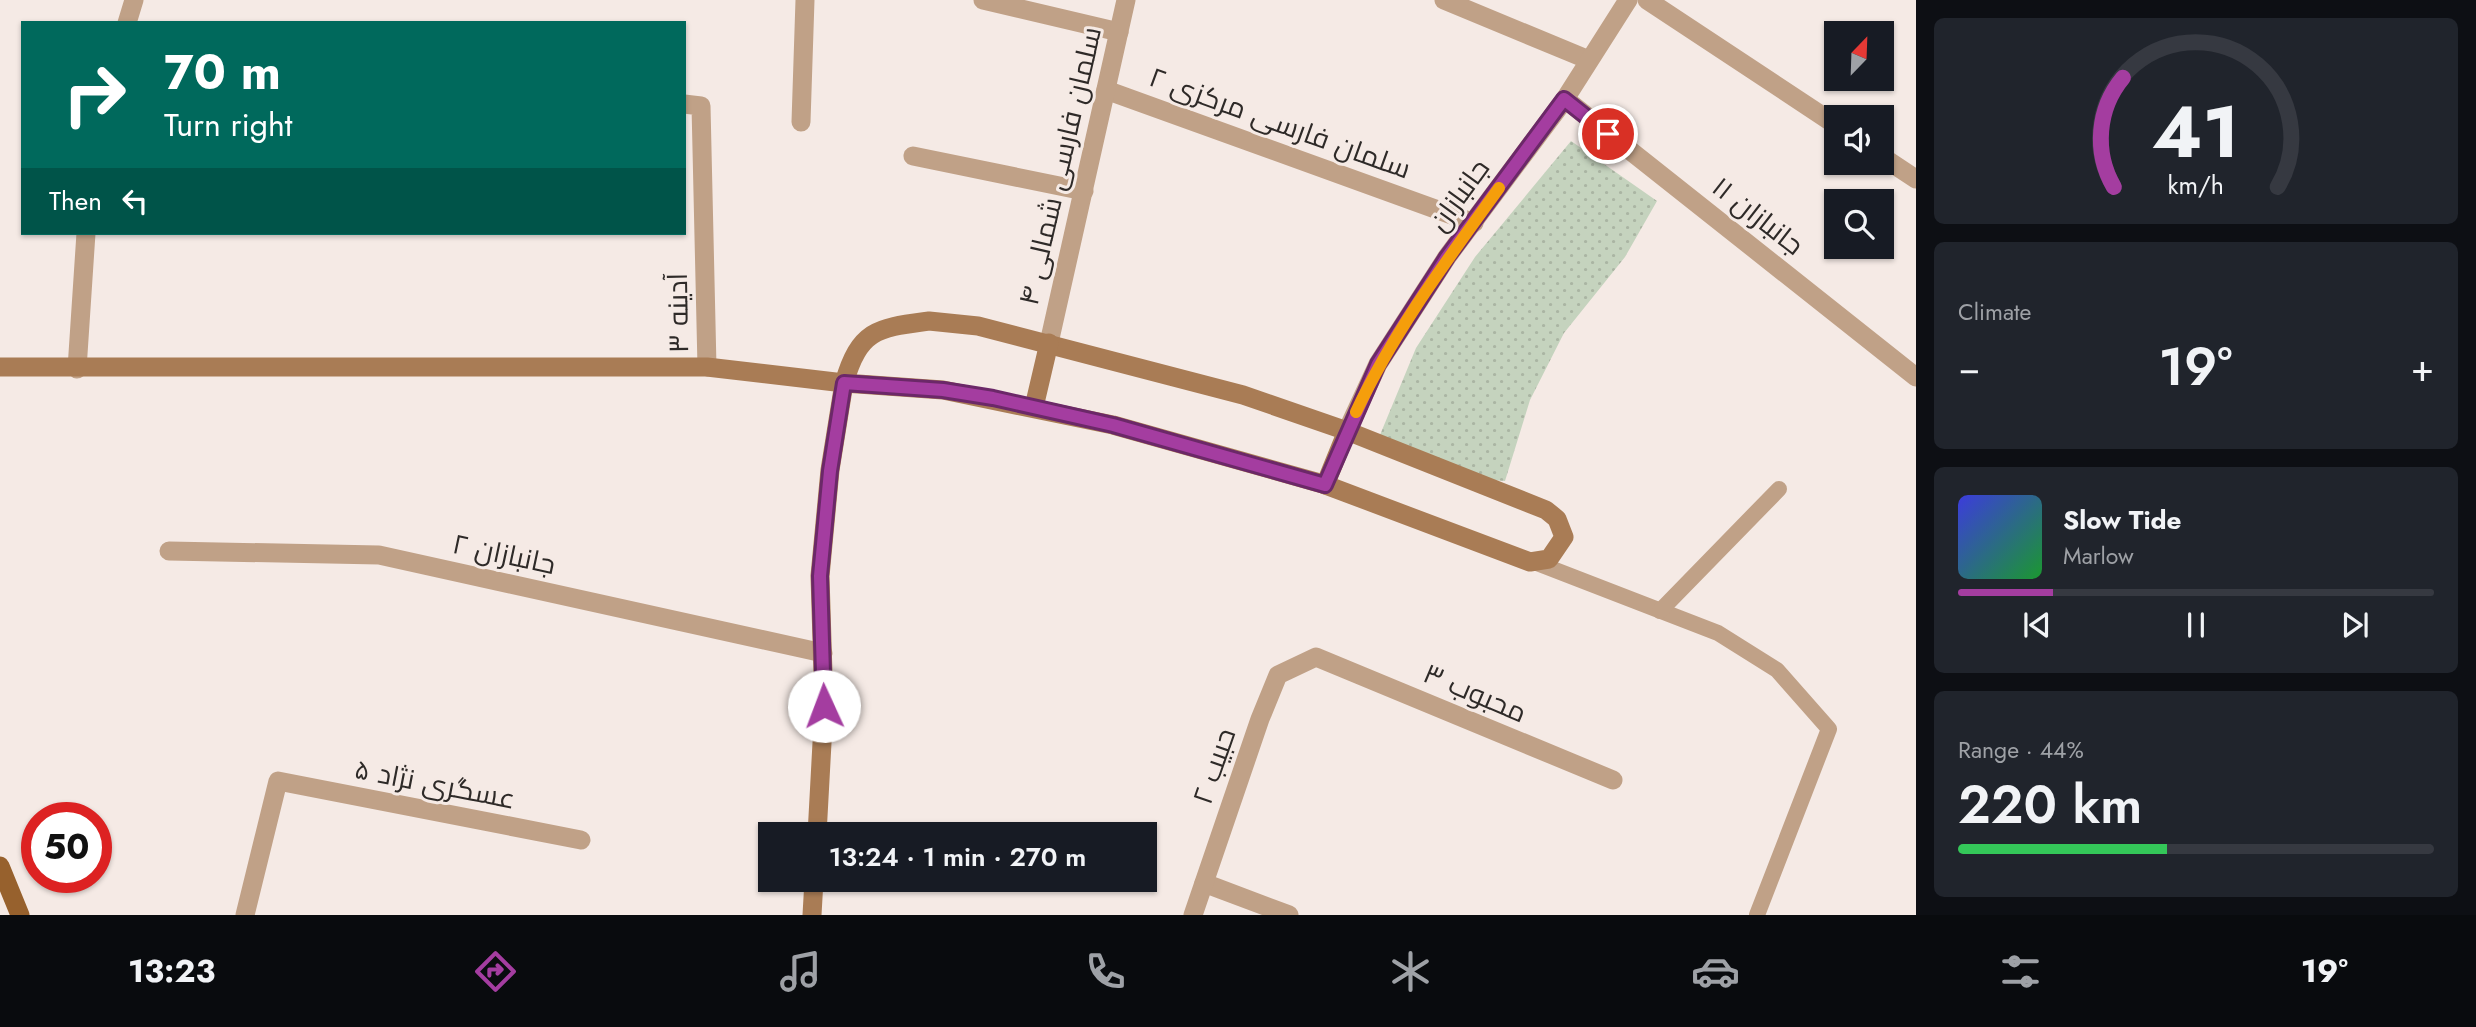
<!DOCTYPE html>
<html lang="en">
<head>
<meta charset="utf-8">
<style>
	:root { --surface:#171b24; --page:#20242c; --text:#f1f3f6; --muted:#9ea1a6; --line:#363941; --accent:#a43da0 }
	body { margin:0; font-family:Jost,Cairo,sans-serif; background:var(--page); color:var(--text); height:100vh; display:flex; flex-direction:column; font-size:26px; white-space:nowrap }
	* { box-sizing:border-box; margin:0 }
	p { font-size:23px; color:var(--muted) }
	.icon { flex:none; width:38px; height:38px; fill:none; stroke:currentColor; stroke-width:2; stroke-linecap:round; stroke-linejoin:round }
	.map { position:relative; flex:1; overflow:hidden }
	.panel { display:flex; flex-direction:column; gap:18px; padding:18px; background:#0d0f14; width:560px }
	.panel>* { flex:none }
	.guide { position:absolute; left:21px; top:21px; width:665px; height:214px; border-radius:0px; box-shadow:0 2px 5px #0004; background:#00695c; color:#fff; overflow:hidden }
	.needle { width:46px; rotate:23deg }
	.buttons { position:absolute; left:1824px; top:21px; display:grid; gap:14px }
	.buttons a { display:grid; place-items:center; width:70px; height:70px; border-radius:0px; background:var(--surface); box-shadow:0 2px 5px #0004; font-size:35px }
	.speed { position:absolute; left:21px; top:802px; display:flex; gap:14px; font-size:35px; font-weight:700; text-align:center }
	.speed>* { display:grid; place-content:center; width:91px; height:91px; border-radius:50%; background:var(--surface); box-shadow:0 2px 5px #0004; line-height:1 }
	.speed .limit { border:10px solid #d22; background:#fff; color:#111 }
	.pin { position:absolute; display:grid; place-items:center; width:60px; height:60px; color:#fff; margin:-30px; border:4px solid #fff; border-radius:50%; box-shadow:0 2px 7px #0007 }
	.me { position:absolute; width:77px; margin:-38px; rotate:358deg; stroke-linejoin:round; filter:drop-shadow(0 0 5px #0008) }
	.turn { display:flex; align-items:center; gap:24px; height:147px; padding:0 28px; font-size:32px }
	.turn .icon { width:91px; height:91px; stroke-width:2.5 }
	.turn b { display:block; font-size:49px; line-height:60px }
	.then { display:flex; align-items:center; height:66px; padding:0 28px; background:#0003; gap:14px; font-size:26px }
	.big { font-size:52px; font-weight:600; line-height:1.1 }
	.panel .card { flex:1; display:flex; flex-direction:column; justify-content:center; gap:10px; min-width:0; padding:0 24px; border-radius:10px; background:var(--page) }
	.panel .dial { align-items:center; gap:0 }
	.dial svg { height:182px; overflow:visible; fill:none; stroke:var(--line); stroke-width:7; stroke-linecap:round; text-anchor:middle }
	.dial text { fill:var(--text); stroke:none }
	.song { display:flex; align-items:center; gap:21px }
	.cover { width:84px; height:84px; border-radius:10px; background:linear-gradient(135deg,hsl(240 70% 55%),hsl(130 70% 35%)) }
	.played { height:7px; border-radius:4px; background:linear-gradient(90deg,var(--accent) 20%,var(--line) 20%) }
	.keys { display:flex; justify-content:space-around; direction:ltr }
	.heat { display:flex; justify-content:space-between; align-items:center; font-size:38px; direction:ltr }
	.charge { height:10px; border-radius:5px; background:linear-gradient(90deg,#34c759 44%,var(--line) 0) }
	.trip { position:absolute; left:758px; top:822px; width:399px; height:70px; border-radius:0px; background:var(--surface); box-shadow:0 2px 5px #0004; font-weight:600; line-height:70px; text-align:center }
	.menu { display:flex; height:112px; justify-content:space-around; align-items:center; background:#090b0e; color:var(--muted) }
	.menu .icon { width:49px; height:49px }
	.menu .on { color:var(--accent) }
	.menu b { font-size:32px; color:var(--text) }
	main { display:flex; flex:1; min-height:0 }
	.map>svg:first-child { display:block }
	.grass { fill:url(#grass-dots) }
	.lines { fill:none; stroke-linecap:round; stroke-linejoin:round }
	.service { stroke:#c0a187; stroke-width:16 }
	.minor { stroke:#c0a187; stroke-width:19 }
	.secondary { stroke:#a97c55; stroke-width:19 }
	.primary { stroke:#97612d; stroke-width:19 }
	.route-casing { stroke:#6b2868; stroke-width:18 }
	.route { stroke:#a43da0; stroke-width:12 }
	.slow { stroke:#f59e0b; stroke-width:12 }
	.labels { text-anchor:middle; dominant-baseline:central; stroke-width:6; stroke-linejoin:round; paint-order:stroke }
	.street-label { font-size:28px; fill:#2e2a28; stroke:#f5eae5 }
</style>
</head>
<body>
<main>
<div class="map">
<svg width="1916" height="915" viewBox="0 0 1916 915">
	<defs>
		<pattern id="grass-dots" width="8" height="8" patternUnits="userSpaceOnUse" patternTransform="scale(1.75)"><rect width="8" height="8" fill="#c5d3be"/><path d="M2 2h.1M6 6h.1" fill="none" stroke="#aab5a3" stroke-width="1.8" stroke-linecap="round"/></pattern>
	</defs>
	<rect width="100%" height="100%" fill="#f5eae5"/>
	<polygon class="grass" points="1571,141 1657,201 1625,257 1564,333 1530,400 1505,481 1458,478 1375,447 1416,348 1475,257"/>
	<g class="lines">
		<g class="service">
			<polyline points="1537,563 1718,633 1777,670 1829,729 1757,915"/>
			<polyline points="1660,611 1779,489"/>
		</g>
		<g class="minor">
			<polyline points="983,0 1119,32"/>
			<polyline points="1444,0 1589,60"/>
			<polyline points="1647,0 1836,125"/>
			<polyline points="127,23 134,0"/>
			<polyline points="1106,90 1474,223"/>
			<polyline points="1565,99 1916,377"/>
			<polyline points="684,104 701,106 707,367"/>
			<polyline points="801,122 805,0"/>
			<polyline points="913,156 1084,191"/>
			<polyline points="1881,156 1916,179"/>
			<polyline points="1049,343 1126,0"/>
			<polyline points="77,369 86,233"/>
			<polyline points="1347,431 1378,364 1447,257 1565,99 1628,0"/>
			<polyline points="169,551 379,555 823,653"/>
			<polyline points="1204,883 1289,915"/>
			<polyline points="245,915 278,781 581,840"/>
			<polyline points="1193,915 1260,719 1278,675 1316,657 1613,780"/>
		</g>
		<g class="secondary">
			<path d="M929 321 978 326 1243 395 1347 431 1546 510 1557 519 1564 537 1549 559 1530 562 1323 484 1113 425 943 390 844 383C860 329 877 328 929 321Z"/>
			<polyline points="0,367 707,367 844,383 830,470 820,576 824,706 817,835"/>
			<polyline points="1034,407 1049,343"/>
			<polyline points="1325,485 1347,431"/>
			<polyline points="812,915 814,880"/>
		</g>
		<polyline class="primary" points="0,866 20,915"/>
	</g>
	<g class="lines">
		<g class="route-casing">
			<polyline id="route" points="824,706 820,576 830,471 844,383 943,390 993,398 1113,425 1325,485 1378,364 1447,257 1564,99 1608,134"/>
		</g>
		<use href="#route" class="route"/>
		<path class="slow" d="M1356 412C1394 331 1447 260 1499 188"/>
	</g>
	<g class="labels">
		<g class="street-label">
			<text transform="translate(1280 123) rotate(20)">سلمان فارسی مرکزی ۲</text>
			<text transform="translate(1060 166) rotate(-77)">سلمان فارسی شمالی ۴</text>
			<text transform="translate(1459 195) rotate(-54)">جانبازان</text>
			<text transform="translate(1758 216) rotate(38)">جانبازان ۱۱</text>
			<text transform="translate(678 313) rotate(-91)">آدینه ۳</text>
			<text transform="translate(504 554) rotate(12)">جانبازان ۲</text>
			<text transform="translate(1475 693) rotate(23)">محبوب ۳</text>
			<text transform="translate(1214 766) rotate(-71)">حبیب ۲</text>
			<text transform="translate(435 784) rotate(11)">عسگری نژاد ۵</text>
		</g>
	</g>
</svg>
<div class="buttons">
<a><svg class="needle" viewBox="-14 -14 28 28"><path d="M0-13l5 13h-10z" fill="#e53935"/><path d="M0 13l5-13h-10z" fill="#9ea1a6"/></svg></a>
<a><svg class="icon" aria-label="sound" viewBox="0 0 24 24"><path d="M4 9h4l5-4v14l-5-4H4zM17 9q2 3 0 6"/></svg></a>
<a><svg class="icon" aria-label="search" viewBox="0 0 24 24"><circle cx="10" cy="10" r="6"/><path d="M15 15l6 6"/></svg></a>
</div>
<div class="speed"><div class="limit">50</div></div>
<div class="pin" style="left:1608px;top:134px;background:#d93025"><svg class="icon" aria-label="arrive" viewBox="0 0 24 24"><path d="M6 21V4h12l-3 4 3 4H6"/></svg></div>
<svg class="me" style="left:824px;top:706px" viewBox="-20 -20 40 40"><circle r="19" fill="#fff"/><path d="M0-13L10 11 0 6-10 11z" fill="#a43da0"/></svg>
<div class="trip">13:24 · 1 min · 270 m</div>
<div class="guide">
<div class="turn"><svg class="icon" aria-label="right" viewBox="0 0 24 24"><path d="M7 20v-9h11M14 6l5 5-5 5"/></svg><div><b>70 m</b>Turn right</div></div>
<div class="then">Then<svg class="icon" aria-label="left" viewBox="0 0 24 24"><path d="M17 20v-9H6M10 6l-5 5 5 5"/></svg></div>
</div>
</div>
<section class="panel">
<div class="card dial"><svg viewBox="0 0 100 80">
<path d="M14 69A42 42 0 1 1 86 69"/>
<path d="M14 69A42 42 0 0 1 18 21" stroke="#a43da0"/>
<text x="50" y="56" font-size="32" font-weight="700">41</text>
<text x="50" y="72" font-size="11">km/h</text>
</svg></div>
<div class="card"><p>Climate</p>
<div class="heat"><a>−</a><b class="big">19°</b><a>+</a></div>
</div>
<div class="card">
<div class="song"><i class="cover"></i><div><b>Slow Tide</b><p>Marlow</p></div></div>
<div class="played"></div>
<div class="keys"><svg class="icon" aria-label="previous" viewBox="0 0 24 24"><path d="M18 5L8 12l10 7zM5 5v14"/></svg><svg class="icon" aria-label="pause" viewBox="0 0 24 24"><path d="M8 5v14M16 5v14"/></svg><svg class="icon" aria-label="next" viewBox="0 0 24 24"><path d="M6 5l10 7-10 7zM19 5v14"/></svg></div>
</div>
<div class="card"><p>Range · 44%</p><b class="big">220 km</b><div class="charge"></div></div>
</section>
</main>
<nav class="menu">
<b>13:23</b>
<svg class="icon on" aria-label="directions" viewBox="0 0 24 24"><path d="M12 3l9 9-9 9-9-9zM9 14v-3h6M13 9l2 2-2 2"/></svg>
<svg class="icon" aria-label="music" viewBox="0 0 24 24"><path d="M9 18V5l10-2v13"/><circle cx="6" cy="18" r="3"/><circle cx="16" cy="16" r="3"/></svg>
<svg class="icon" aria-label="phone" viewBox="0 0 24 24"><path d="M5 4h4l2 5-3 2q2 4 5 5l2-3 5 2v4C11 20 4 13 5 4z"/></svg>
<svg class="icon" aria-label="climate" viewBox="0 0 24 24"><path d="M12 3v18M4 7l16 10M4 17L20 7"/></svg>
<svg class="icon" aria-label="car" viewBox="0 0 24 24"><path d="M5 17H2v-5l4-1 3-4h7l3 4 3 1v5h-3M9 17h6M6 11h13"/><circle cx="7" cy="17" r="2"/><circle cx="17" cy="17" r="2"/></svg>
<svg class="icon" aria-label="filters" viewBox="0 0 24 24"><path d="M4 7h16M4 17h16"/><circle cx="9" cy="7" r="2"/><circle cx="15" cy="17" r="2"/></svg>
<b>19°</b>
</nav>
</body>
</html>
